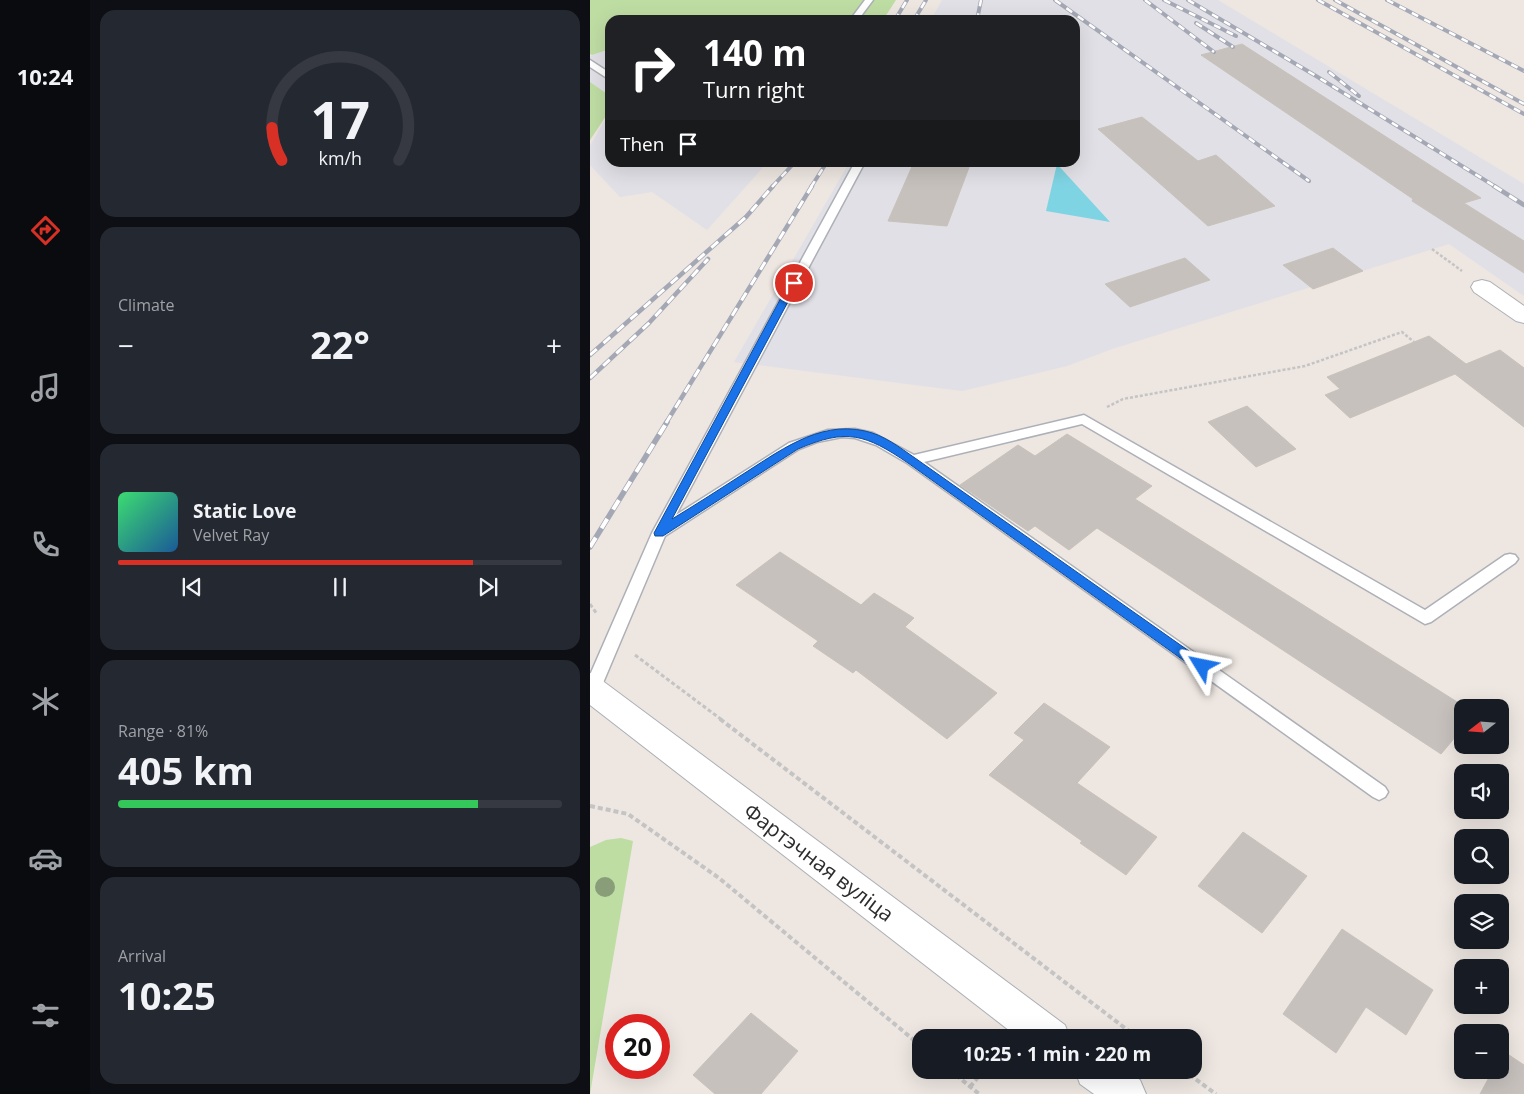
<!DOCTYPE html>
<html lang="en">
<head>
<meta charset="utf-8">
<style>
	:root { --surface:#171b24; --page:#242831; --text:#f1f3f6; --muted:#9ea1a6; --line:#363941; --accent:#d93025 }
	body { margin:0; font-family:"Open Sans",sans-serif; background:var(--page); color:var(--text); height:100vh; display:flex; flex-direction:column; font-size:19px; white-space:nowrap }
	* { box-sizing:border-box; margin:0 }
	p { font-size:16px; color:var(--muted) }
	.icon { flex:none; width:28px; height:28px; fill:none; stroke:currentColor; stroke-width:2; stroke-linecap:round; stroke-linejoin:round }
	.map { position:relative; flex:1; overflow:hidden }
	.side { display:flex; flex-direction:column; gap:10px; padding:10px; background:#0d0f14; width:500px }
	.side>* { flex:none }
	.banner { position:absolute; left:15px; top:15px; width:475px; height:152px; border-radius:15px; box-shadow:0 5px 20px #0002; background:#202124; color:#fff; overflow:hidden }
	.needle { width:32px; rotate:253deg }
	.controls { position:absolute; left:864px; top:699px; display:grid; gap:10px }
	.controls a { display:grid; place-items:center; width:55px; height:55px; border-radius:10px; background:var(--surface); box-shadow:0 5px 20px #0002; font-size:25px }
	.speed { position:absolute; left:15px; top:1014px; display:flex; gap:10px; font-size:25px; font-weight:700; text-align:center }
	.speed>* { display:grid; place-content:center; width:65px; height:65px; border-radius:50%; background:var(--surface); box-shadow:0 5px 20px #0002; line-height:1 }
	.speed .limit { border:8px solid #d22; background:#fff; color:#111 }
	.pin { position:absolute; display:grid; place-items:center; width:42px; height:42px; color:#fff; margin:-21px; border:2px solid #fff; border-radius:50%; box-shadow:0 1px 5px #0007 }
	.me { position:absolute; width:55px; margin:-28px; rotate:305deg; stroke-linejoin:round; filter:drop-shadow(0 0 4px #0008) }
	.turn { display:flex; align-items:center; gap:18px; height:105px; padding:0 15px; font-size:22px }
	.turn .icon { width:65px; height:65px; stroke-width:2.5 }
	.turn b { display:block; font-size:35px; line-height:42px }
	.then { display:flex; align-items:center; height:48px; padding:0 15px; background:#0003; gap:10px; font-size:19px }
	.big { font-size:38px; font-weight:700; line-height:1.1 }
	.side .card { flex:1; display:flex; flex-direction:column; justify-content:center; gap:8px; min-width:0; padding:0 18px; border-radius:15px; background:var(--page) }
	.side .dial { align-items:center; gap:0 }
	.dial svg { height:130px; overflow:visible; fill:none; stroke:var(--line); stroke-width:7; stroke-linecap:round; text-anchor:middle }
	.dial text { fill:var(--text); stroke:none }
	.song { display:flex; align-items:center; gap:15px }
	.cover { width:60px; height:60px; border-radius:8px; background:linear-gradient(135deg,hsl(140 70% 55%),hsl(210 70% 35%)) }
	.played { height:5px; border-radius:2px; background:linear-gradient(90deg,var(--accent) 80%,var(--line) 80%) }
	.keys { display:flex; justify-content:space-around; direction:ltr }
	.heat { display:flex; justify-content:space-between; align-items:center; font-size:28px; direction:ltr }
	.charge { height:8px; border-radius:4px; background:linear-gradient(90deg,#34c759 81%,var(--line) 0) }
	.trip { position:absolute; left:322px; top:1029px; width:290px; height:50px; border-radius:15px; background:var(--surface); box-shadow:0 5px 20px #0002; font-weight:700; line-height:50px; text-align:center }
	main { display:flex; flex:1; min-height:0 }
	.tabs { display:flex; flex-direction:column; width:90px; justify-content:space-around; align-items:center; background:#090b0e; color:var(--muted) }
	.tabs .icon { width:35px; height:35px }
	.tabs .current { color:var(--accent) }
	.tabs b { font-size:22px; color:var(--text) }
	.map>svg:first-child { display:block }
	.industrial { fill:#e1e0e6 }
	.green { fill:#bedda3 }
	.water { fill:#7fd4e3 }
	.building { fill:#c6c1bc; stroke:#c8c2ba }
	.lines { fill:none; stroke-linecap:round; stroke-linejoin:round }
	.lane-casing { stroke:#adb0b7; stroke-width:3 }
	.street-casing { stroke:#adb0b7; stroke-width:2 }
	.secondary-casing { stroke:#adb0b7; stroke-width:2 }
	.path-far2 { stroke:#c4c4c4; stroke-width:2.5; stroke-dasharray:3 2; stroke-linecap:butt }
	.path-far1 { stroke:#c4c4c4; stroke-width:3; stroke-dasharray:4 2.5; stroke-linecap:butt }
	.path { stroke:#c4c4c4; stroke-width:4; stroke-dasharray:5 3; stroke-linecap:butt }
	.lane { fill:#fff; fill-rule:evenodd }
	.street { fill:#fff; fill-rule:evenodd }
	.secondary { fill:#fff; fill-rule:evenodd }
	.rail-far2-casing { stroke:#a4a8b5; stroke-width:4 }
	.rail-far1-casing { stroke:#a4a8b5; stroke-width:4.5 }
	.rail-casing { stroke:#a4a8b5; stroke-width:5.5 }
	.rail-far2 { stroke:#fff; stroke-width:2.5; stroke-dasharray:7; stroke-linecap:butt }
	.rail-far1 { stroke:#fff; stroke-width:3; stroke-dasharray:9; stroke-linecap:butt }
	.rail { stroke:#fff; stroke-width:4; stroke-dasharray:11; stroke-linecap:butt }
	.tree { fill:#899e78 }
	.route { fill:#1a73e8; stroke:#114b97 }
	.labels { text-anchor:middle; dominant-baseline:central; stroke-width:4; stroke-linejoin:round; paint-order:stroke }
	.near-street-label { font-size:21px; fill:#2d2d2d; stroke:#fff }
</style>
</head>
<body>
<main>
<nav class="tabs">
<b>10:24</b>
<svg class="icon current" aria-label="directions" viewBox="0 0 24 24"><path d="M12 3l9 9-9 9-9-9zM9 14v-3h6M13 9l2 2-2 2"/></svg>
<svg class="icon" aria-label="music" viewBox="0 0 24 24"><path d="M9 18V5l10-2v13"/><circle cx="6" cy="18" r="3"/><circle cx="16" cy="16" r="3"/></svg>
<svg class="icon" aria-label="phone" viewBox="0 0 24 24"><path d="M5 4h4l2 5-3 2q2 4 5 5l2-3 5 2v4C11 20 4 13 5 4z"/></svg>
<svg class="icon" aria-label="climate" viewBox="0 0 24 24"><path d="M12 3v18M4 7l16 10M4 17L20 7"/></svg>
<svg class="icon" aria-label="car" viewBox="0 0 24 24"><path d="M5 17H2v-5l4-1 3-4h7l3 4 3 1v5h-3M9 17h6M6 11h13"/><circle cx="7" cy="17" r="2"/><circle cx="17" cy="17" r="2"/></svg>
<svg class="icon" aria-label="filters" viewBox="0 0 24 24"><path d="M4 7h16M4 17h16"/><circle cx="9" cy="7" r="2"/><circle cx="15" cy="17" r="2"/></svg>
</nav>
<section class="side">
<div class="card dial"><svg viewBox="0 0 100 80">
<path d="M14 69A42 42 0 1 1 86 69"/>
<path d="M14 69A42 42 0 0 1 8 49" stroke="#d93025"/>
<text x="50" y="56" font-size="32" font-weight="700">17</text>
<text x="50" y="72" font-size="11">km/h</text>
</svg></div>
<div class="card"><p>Climate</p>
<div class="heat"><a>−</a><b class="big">22°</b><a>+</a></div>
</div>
<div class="card">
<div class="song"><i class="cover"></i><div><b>Static Love</b><p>Velvet Ray</p></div></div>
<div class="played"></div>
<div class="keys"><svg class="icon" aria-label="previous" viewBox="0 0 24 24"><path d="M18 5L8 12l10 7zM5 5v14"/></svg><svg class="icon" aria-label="pause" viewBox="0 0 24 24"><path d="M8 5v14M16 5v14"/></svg><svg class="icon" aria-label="next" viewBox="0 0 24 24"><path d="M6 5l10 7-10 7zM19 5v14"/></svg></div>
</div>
<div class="card"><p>Range · 81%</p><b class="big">405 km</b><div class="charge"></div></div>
<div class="card"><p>Arrival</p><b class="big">10:25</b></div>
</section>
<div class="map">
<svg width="934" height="1094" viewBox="0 0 934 1094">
	<rect width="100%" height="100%" fill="#ede6e1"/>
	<g class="industrial">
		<polygon points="352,0 628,0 934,184 934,296 859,244 522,349 477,366 372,391 144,362 259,163 485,162 485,20 341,20"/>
		<polygon points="20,49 20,96 0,82 0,56"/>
		<polygon points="20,111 20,162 177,163 117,230 62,192 30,197 0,165 0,146"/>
	</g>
	<g class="green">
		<polygon points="0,0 306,0 293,20 20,20 20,49 2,55 0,54"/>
		<polygon points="0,82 20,96 20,110 0,140"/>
		<polygon points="31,838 43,841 0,1094 0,847 16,840"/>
	</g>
	<polygon class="water" points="467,164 520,222 456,211"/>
	<g class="building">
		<polygon points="652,44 891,198 874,203 934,241 934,273 822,201 823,199 611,55"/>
		<polygon points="552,117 608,161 626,155 685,206 618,226 508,129"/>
		<polygon points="324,162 381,162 357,226 298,221"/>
		<polygon points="743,248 773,271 723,289 693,265"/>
		<polygon points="595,258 620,280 540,307 515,284"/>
		<polygon points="839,336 876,364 910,350 934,368 934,427 865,374 760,418 735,395 750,389 737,377"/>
		<polygon points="657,406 706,449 666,467 618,422"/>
		<polygon points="477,434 562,486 545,499 872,705 872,729 851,754 507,528 479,550 445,526 438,531 370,485 428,445 445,456"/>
		<polygon points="190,552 271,605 284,593 324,618 315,627 407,693 357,739 266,670 263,673 223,646 228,641 146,585"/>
		<polygon points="454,703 520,747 487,783 567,837 536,875 490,843 492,841 399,775 434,740 424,733"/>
		<polygon points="653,832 717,876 672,933 608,886"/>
		<polygon points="752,929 843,990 816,1035 776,1007 746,1053 693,1014"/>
		<polygon points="161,1013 208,1051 171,1094 125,1094 103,1075"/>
		<polygon points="913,1051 934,1065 934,1094 890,1094 903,1070 910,1070 910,1057"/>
	</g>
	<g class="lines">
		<g class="lane-casing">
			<g id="lane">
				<polygon points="275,0 283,0 268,20 260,20"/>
				<polygon points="0,60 20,73 20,80 0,67"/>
				<polygon points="265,162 275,162 86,515 199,443 238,430 265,429 283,433 324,455 494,415 835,610 915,555 920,554 925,555 928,559 925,563 841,622 835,624 492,424 334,462 795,787 798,792 795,797 789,800 783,797 317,463 286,445 265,438 252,437 227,442 209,449 75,536 10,690 8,695 0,696 0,675 62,533"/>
			</g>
		</g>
		<g class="street-casing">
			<polygon id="street" points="892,280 900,282 934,306 934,323 926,321 884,292 881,287 884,282"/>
		</g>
		<g class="secondary-casing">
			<g id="secondary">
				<polygon points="0,673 11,676 14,682 475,1025 480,1038 429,1038 0,705"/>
				<polygon points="485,1070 536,1070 550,1080 556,1094 504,1094 490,1084"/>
			</g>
		</g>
		<g class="path-far2">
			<polyline points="842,249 872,271"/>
			<polyline points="517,407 533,399 715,366 812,332 824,342"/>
		</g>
		<g class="path-far1">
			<polyline points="0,604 7,614"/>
			<polyline points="45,655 132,720"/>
		</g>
		<g class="path">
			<polyline points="130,719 548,1038"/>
			<polyline points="0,806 38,814 129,878 331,1046"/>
			<polyline points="360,1070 389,1094"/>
			<polyline points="593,1070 626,1094"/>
			<polyline points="380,1087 394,1070"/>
		</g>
		<use href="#lane" class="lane"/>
		<use href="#street" class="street"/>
		<use href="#secondary" class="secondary"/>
		<g class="rail-far2-casing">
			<g id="rail-far2">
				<polyline points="465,0 719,181"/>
				<polyline points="555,0 624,52"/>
				<polyline points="574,0 646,36"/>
				<polyline points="598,0 726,76 906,187"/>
				<polyline points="728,0 934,114"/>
				<polyline points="745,0 934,104"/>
				<polyline points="797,0 934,71"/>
				<polyline points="305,20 317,0"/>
				<polyline points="324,20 336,0"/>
				<polyline points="387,20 391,0"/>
				<polyline points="606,23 643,47"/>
				<polyline points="739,72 769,96"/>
				<polyline points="182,187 205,162"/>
				<polyline points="221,187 237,162"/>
			</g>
		</g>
		<g class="rail-far1-casing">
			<g id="rail-far1">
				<polyline points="904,186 934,205"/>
				<polyline points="0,355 156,217 183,186"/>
				<polyline points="0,378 59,323 118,259"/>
				<polyline points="76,423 222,186"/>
			</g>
		</g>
		<g class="rail-casing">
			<polyline id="rail" points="0,547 77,422"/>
		</g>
		<use href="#rail-far2" class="rail-far2"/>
		<use href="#rail-far1" class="rail-far1"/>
		<use href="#rail" class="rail"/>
	</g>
	<circle class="tree" cx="15" cy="887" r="10"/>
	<path class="route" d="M204 280 208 283 82 519C105 505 127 491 150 476 187 453 228 420 275 431 294 435 309 447 325 458L616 663 618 666 616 670H607L318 463C275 434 257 428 208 449L73 536H65L64 533 199 283Z"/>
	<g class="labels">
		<g class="near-street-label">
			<text transform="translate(229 862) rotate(37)">Фартэчная вуліца</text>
		</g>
	</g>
</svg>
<div class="controls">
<a><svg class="needle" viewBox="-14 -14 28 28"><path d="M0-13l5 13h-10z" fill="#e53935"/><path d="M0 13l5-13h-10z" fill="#9ea1a6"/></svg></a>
<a><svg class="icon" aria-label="sound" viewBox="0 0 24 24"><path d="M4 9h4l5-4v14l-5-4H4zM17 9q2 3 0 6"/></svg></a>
<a><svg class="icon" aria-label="search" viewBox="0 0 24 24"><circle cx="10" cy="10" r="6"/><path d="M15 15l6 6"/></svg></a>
<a><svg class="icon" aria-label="layers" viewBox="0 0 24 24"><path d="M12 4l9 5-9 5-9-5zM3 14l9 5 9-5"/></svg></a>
<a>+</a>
<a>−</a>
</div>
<div class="speed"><div class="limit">20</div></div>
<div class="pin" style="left:204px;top:283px;background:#d93025"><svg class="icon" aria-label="arrive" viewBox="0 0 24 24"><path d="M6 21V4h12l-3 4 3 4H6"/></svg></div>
<svg class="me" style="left:612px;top:666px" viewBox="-20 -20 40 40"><path d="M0-17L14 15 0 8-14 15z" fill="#1a73e8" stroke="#fff" stroke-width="4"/></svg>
<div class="trip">10:25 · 1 min · 220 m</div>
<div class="banner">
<div class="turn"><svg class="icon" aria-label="right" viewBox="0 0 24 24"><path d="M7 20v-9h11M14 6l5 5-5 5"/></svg><div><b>140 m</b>Turn right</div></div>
<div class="then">Then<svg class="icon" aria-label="arrive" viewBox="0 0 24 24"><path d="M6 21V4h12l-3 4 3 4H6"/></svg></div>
</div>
</div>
</main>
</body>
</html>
